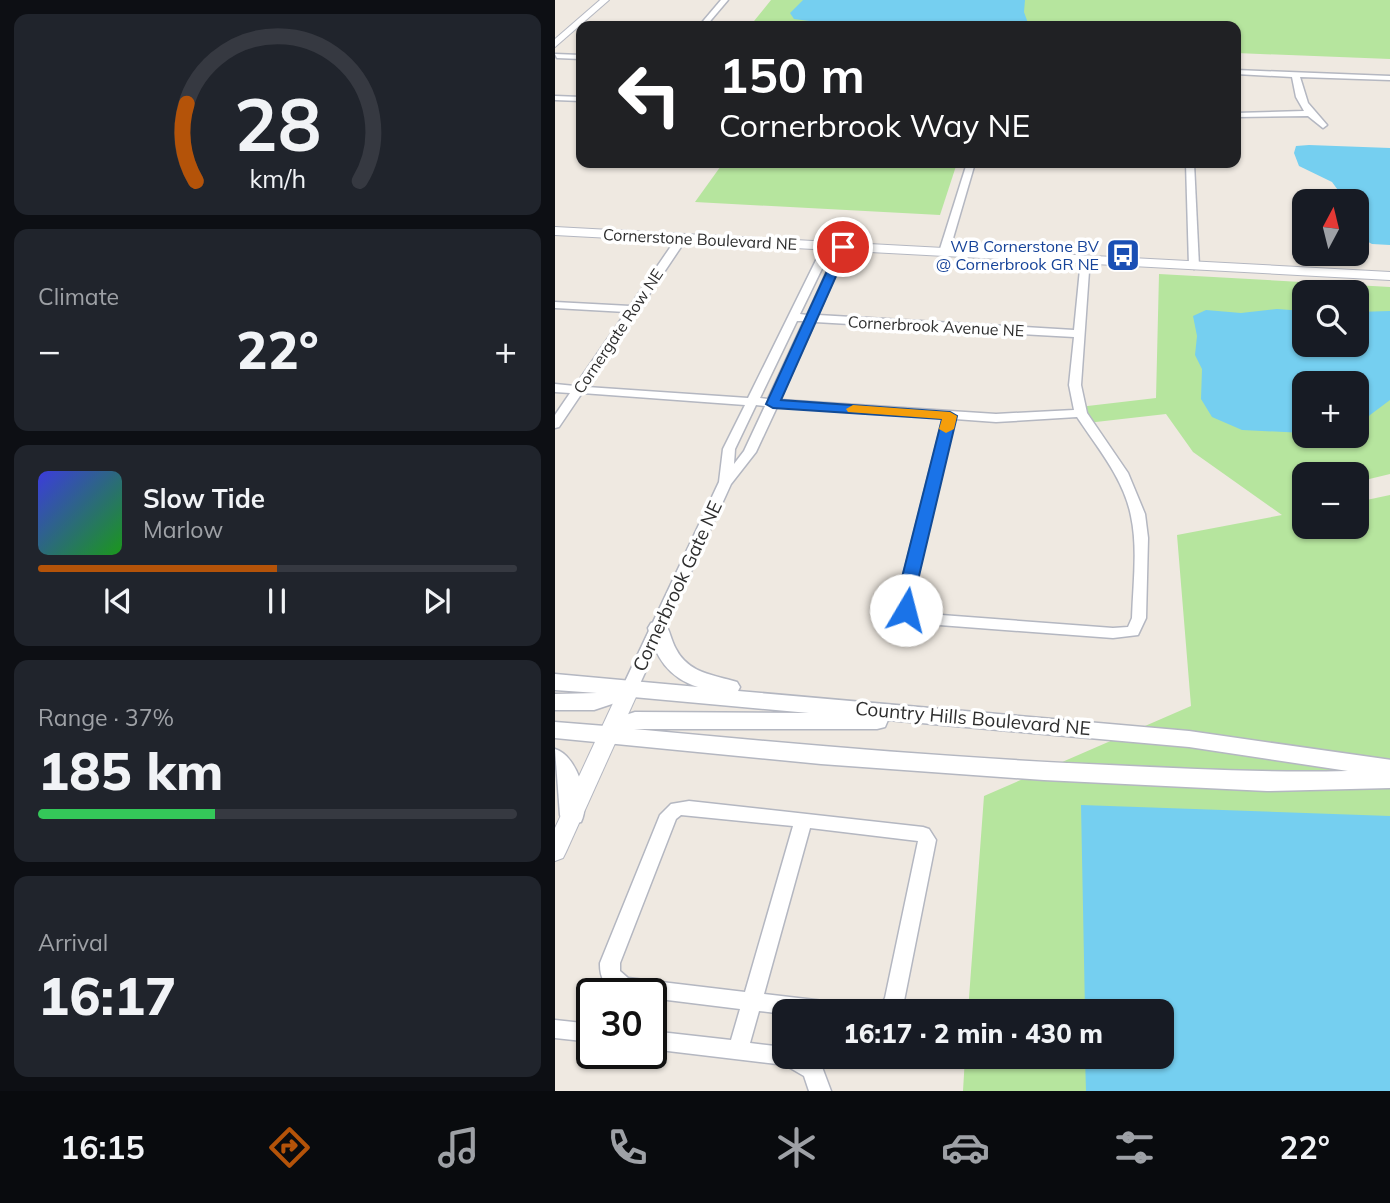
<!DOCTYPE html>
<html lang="en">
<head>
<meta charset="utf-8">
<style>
	:root { --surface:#171b24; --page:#20242c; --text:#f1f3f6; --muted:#9ea1a6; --line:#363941; --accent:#b45309 }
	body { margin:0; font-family:Mulish,sans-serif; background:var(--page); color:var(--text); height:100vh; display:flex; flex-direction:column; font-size:26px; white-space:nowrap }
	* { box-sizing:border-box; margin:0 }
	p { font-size:23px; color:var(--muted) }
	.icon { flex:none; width:38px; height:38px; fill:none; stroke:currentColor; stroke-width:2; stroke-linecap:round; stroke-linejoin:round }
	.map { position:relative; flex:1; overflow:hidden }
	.details { display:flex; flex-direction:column; gap:14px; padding:14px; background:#0d0f14; width:555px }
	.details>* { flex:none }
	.guide { position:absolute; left:21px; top:21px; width:665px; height:147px; border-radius:14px; box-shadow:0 2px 5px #0004; background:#202124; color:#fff; overflow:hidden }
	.needle { width:46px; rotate:7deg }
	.controls { position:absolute; left:737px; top:189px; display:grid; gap:14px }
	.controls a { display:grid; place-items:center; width:77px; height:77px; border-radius:14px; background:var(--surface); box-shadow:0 2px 5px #0004; font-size:35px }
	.speed { position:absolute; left:21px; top:978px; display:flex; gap:14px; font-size:35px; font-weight:700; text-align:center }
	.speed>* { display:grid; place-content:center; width:91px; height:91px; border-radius:50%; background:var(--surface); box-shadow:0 2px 5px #0004; line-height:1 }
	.speed .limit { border:4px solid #111; border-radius:10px; background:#fff; color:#111 }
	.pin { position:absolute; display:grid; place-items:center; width:60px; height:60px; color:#fff; margin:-30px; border:4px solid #fff; border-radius:50%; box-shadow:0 2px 7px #0007 }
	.me { position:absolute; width:77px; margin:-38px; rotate:8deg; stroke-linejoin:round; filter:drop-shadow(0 0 5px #0008) }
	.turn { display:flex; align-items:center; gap:24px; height:147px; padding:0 28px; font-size:32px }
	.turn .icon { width:91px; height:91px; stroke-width:2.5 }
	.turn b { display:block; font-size:49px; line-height:60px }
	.big { font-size:52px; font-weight:800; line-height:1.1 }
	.details .tile { flex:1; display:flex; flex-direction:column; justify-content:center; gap:10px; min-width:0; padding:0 24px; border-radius:14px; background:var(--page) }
	.details .dial { align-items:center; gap:0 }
	.dial svg { height:182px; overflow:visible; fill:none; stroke:var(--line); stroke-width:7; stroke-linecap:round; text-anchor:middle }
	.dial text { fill:var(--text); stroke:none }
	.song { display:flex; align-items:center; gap:21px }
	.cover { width:84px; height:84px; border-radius:10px; background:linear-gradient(135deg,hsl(240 70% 55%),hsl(120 70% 35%)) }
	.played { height:7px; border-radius:4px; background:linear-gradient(90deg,var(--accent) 50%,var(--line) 50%) }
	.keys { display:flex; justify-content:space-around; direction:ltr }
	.heat { display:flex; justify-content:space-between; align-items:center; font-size:38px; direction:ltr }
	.charge { height:10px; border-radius:5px; background:linear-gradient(90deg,#34c759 37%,var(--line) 0) }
	.trip { position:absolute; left:217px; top:999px; width:402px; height:70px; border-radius:14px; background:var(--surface); box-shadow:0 2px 5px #0004; font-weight:800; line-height:70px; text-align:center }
	.menu { display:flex; height:112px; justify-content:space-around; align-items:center; background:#090b0e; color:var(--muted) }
	.menu .icon { width:49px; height:49px }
	.menu .current { color:var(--accent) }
	.menu b { font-size:32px; color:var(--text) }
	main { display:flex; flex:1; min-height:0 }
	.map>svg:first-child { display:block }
	.green { fill:#b6e59e; fill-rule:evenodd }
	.water { fill:#75cff0 }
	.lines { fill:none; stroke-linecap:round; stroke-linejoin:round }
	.minor-casing { stroke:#b4b7c1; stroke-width:3 }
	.tertiary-casing { stroke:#b4b7c1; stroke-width:2 }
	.secondary-casing { stroke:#b4b7c1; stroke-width:3 }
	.minor { fill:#fff; fill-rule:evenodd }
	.tertiary { fill:#fff; fill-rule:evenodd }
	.secondary { fill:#fff; fill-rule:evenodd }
	.route { fill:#1a73e8; stroke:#114b97; stroke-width:2 }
	.slow { fill:#f59e0b }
	.labels { text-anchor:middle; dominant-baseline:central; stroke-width:7; stroke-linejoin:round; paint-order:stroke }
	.far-street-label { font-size:16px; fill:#2e2e2e; stroke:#fff }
	.far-transit-label { font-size:16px; fill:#164399; stroke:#fff; text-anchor:end }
	.street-label { font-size:19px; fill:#2e2e2e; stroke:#fff }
</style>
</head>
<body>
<main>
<section class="details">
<div class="tile dial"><svg viewBox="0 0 100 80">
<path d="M14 69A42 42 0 1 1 86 69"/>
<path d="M14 69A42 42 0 0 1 10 35" stroke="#b45309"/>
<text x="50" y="56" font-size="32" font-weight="700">28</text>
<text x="50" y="72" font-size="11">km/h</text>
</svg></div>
<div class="tile"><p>Climate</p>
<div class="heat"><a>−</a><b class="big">22°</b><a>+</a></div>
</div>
<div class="tile">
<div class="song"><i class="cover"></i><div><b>Slow Tide</b><p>Marlow</p></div></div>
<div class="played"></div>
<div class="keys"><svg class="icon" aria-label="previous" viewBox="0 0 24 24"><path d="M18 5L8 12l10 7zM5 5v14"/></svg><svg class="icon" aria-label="pause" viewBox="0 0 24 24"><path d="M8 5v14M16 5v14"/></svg><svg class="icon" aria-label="next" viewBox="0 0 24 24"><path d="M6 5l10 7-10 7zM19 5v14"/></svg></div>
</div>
<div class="tile"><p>Range · 37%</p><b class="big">185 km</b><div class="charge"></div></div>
<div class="tile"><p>Arrival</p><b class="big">16:17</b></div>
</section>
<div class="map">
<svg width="836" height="1091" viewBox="0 0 836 1091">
	<rect width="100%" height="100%" fill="#efe9e1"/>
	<g class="green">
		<polygon points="216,0 835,0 835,59 681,53 681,26 195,26"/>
		<polygon points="168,163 402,163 385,215 140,202"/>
		<path d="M604 274 835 287V474L802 482V474H749V527H802V502L835 495V1091H408L410 1057H607V1012L413 1011 429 796 636 706 622 535 727 515 638 452 611 414 532 423 524 407 601 398ZM749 292H802V345H749ZM749 383H802V436H749Z"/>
	</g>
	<g class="water">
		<polygon points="248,0 470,0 469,12 474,26 293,26 239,19 235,13"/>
		<polygon points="754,145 835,148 835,245 817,244 802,236 802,201 791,201 777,182 744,166 739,153 741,146"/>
		<polygon points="722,309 749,311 749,345 802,345 802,312 835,311 835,400 815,415 802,430 802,383 749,383 749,433 687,430 657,417 646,399 647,369 640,355 642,336 638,316 651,310 686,313"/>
		<polygon points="526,805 835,816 835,1091 531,1091 530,1057 607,1057 607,1012 530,1011"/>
	</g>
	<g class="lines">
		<g class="minor-casing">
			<g id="minor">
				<polygon points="166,0 173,0 151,26 144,26"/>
				<polygon points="0,54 26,55 26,59 2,58"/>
				<polygon points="681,70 836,76 836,80 745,77 753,103 772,125 768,128 753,116 681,117 681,113 749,111 741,97 737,77 681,74"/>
				<polygon points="0,96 26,97 26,101 0,100"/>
				<polygon points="412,163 420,163 394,252 385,254 384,252"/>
				<polygon points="631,163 639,163 644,266 639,269 634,266"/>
				<path d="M127 235 132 238 32 387 193 398 269 244 278 246 245 314 252 315 283 247 288 244 293 247 263 315 519 330 526 259 535 257 526 385 532 413 573 473 590 514 593 538 591 618 583 635 558 638 371 624 346 613 343 596 388 418 222 407 201 452 176 484 83 688 81 692H69L67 688 164 482 168 449 190 405 27 393 4 427 0 428V415L15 393 0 392V384L20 386 71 312 0 308V302L75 306 123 236ZM242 321H249L213 399 205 398ZM260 322 519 337 514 385 519 410 441 414 225 400ZM201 405 210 406 189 451 179 464 180 449ZM522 417C542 447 569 479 576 516 583 548 578 585 577 618L573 627 558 628 373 614 358 607 357 596 400 419 441 422Z"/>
				<path d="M134 801 368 827 374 829 381 840 349 1001 343 1012H321L330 998 363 841 255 828 209 994 286 1003 293 1006 296 1012H229V1014L204 1011 195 1043 229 1047V1057H256L267 1067 276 1091H254L249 1076 230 1065 96 1049V1031L176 1040 185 1009 96 998V994C73 994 44 996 45 963L105 815 116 804ZM126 815 238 826 190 992 73 978 65 971V963L121 819Z"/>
				<polygon points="0,1020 37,1024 37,1042 0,1038"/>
			</g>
		</g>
		<g class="tertiary-casing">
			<g id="tertiary">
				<polygon points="45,0 54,0 0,47 0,39"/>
				<polygon points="0,227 836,272 836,280 0,235"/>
				<polygon points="75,681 82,683 85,688 11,852 8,858 0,861 0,828 65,688 68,683"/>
			</g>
		</g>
		<g class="secondary-casing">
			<g id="secondary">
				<path d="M103 621 110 623C115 631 116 640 121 649 133 673 159 675 182 682L185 687 183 691 634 731 836 760V788L712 791 489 780 266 764 0 738V722L50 726 61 718 80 712 254 713 78 697 39 710H0V694L42 693 0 690V674L143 687C114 678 100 657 93 628L96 623ZM333 720 634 747 793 771C713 773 634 769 554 765 395 758 237 744 79 729H322L330 727Z"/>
				<path d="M0 749C23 756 36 802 26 822L17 824 8 822 5 815Z"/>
			</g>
		</g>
		<use href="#minor" class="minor"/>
		<use href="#tertiary" class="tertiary"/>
		<use href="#secondary" class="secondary"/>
	</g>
	<polygon class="route" points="288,243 294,247 226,400 395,412 402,416 359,597 359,610 351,616 342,610 342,597 387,419 218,408 211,404 283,247"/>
	<polygon class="slow" points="298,405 395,412 402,416 399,429 391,433 384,429 387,419 293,412 291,409"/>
	<defs>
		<g id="bus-square" transform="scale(1.75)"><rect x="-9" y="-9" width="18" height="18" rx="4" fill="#1a4fb4" stroke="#fff"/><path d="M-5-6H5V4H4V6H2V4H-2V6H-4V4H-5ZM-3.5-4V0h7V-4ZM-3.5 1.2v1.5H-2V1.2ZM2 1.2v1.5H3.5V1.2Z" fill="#fff"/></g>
	</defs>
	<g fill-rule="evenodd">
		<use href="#bus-square" x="568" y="255"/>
	</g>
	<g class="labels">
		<g class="far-street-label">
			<text transform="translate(145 239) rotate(3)">Cornerstone Boulevard NE</text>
			<text transform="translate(381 326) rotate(3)">Cornerbrook Avenue NE</text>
			<text transform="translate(63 331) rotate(-56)">Cornergate Row NE</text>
		</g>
		<g class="far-transit-label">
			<text x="544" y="246">WB Cornerstone BV<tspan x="544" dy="18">@ Cornerbrook GR NE</tspan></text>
		</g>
		<g class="street-label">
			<text transform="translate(122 586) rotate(-65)">Cornerbrook Gate NE</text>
			<text transform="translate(418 718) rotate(5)">Country Hills Boulevard NE</text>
		</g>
	</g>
</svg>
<div class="controls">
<a><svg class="needle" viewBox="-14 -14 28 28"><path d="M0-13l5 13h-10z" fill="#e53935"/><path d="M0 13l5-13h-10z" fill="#9ea1a6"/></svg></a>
<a><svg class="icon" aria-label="search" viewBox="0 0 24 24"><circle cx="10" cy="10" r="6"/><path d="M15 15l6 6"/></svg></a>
<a>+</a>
<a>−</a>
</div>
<div class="speed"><div class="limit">30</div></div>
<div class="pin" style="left:288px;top:247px;background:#d93025"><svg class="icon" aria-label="arrive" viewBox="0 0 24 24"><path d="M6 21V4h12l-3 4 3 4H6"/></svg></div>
<svg class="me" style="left:351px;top:610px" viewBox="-20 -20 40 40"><circle r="19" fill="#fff"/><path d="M0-13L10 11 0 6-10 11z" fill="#1a73e8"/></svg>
<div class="trip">16:17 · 2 min · 430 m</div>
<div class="guide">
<div class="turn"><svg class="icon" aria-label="left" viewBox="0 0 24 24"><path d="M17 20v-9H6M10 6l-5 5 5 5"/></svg><div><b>150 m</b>Cornerbrook Way NE</div></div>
</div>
</div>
</main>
<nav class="menu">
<b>16:15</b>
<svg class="icon current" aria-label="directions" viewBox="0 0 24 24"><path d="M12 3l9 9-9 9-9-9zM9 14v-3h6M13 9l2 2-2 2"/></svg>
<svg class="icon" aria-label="music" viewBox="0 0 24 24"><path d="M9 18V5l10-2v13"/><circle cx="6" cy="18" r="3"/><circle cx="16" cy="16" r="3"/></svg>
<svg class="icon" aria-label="phone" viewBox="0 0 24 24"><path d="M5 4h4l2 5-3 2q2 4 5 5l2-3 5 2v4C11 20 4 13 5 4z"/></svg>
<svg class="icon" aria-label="climate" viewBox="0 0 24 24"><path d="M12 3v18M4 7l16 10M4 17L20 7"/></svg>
<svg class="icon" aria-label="car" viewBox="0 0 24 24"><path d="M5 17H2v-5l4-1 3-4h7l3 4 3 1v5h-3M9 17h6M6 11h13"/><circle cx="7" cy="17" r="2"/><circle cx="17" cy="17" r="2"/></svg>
<svg class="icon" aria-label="filters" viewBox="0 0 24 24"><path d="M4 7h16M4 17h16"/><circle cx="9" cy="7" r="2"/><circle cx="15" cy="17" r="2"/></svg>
<b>22°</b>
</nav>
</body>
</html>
